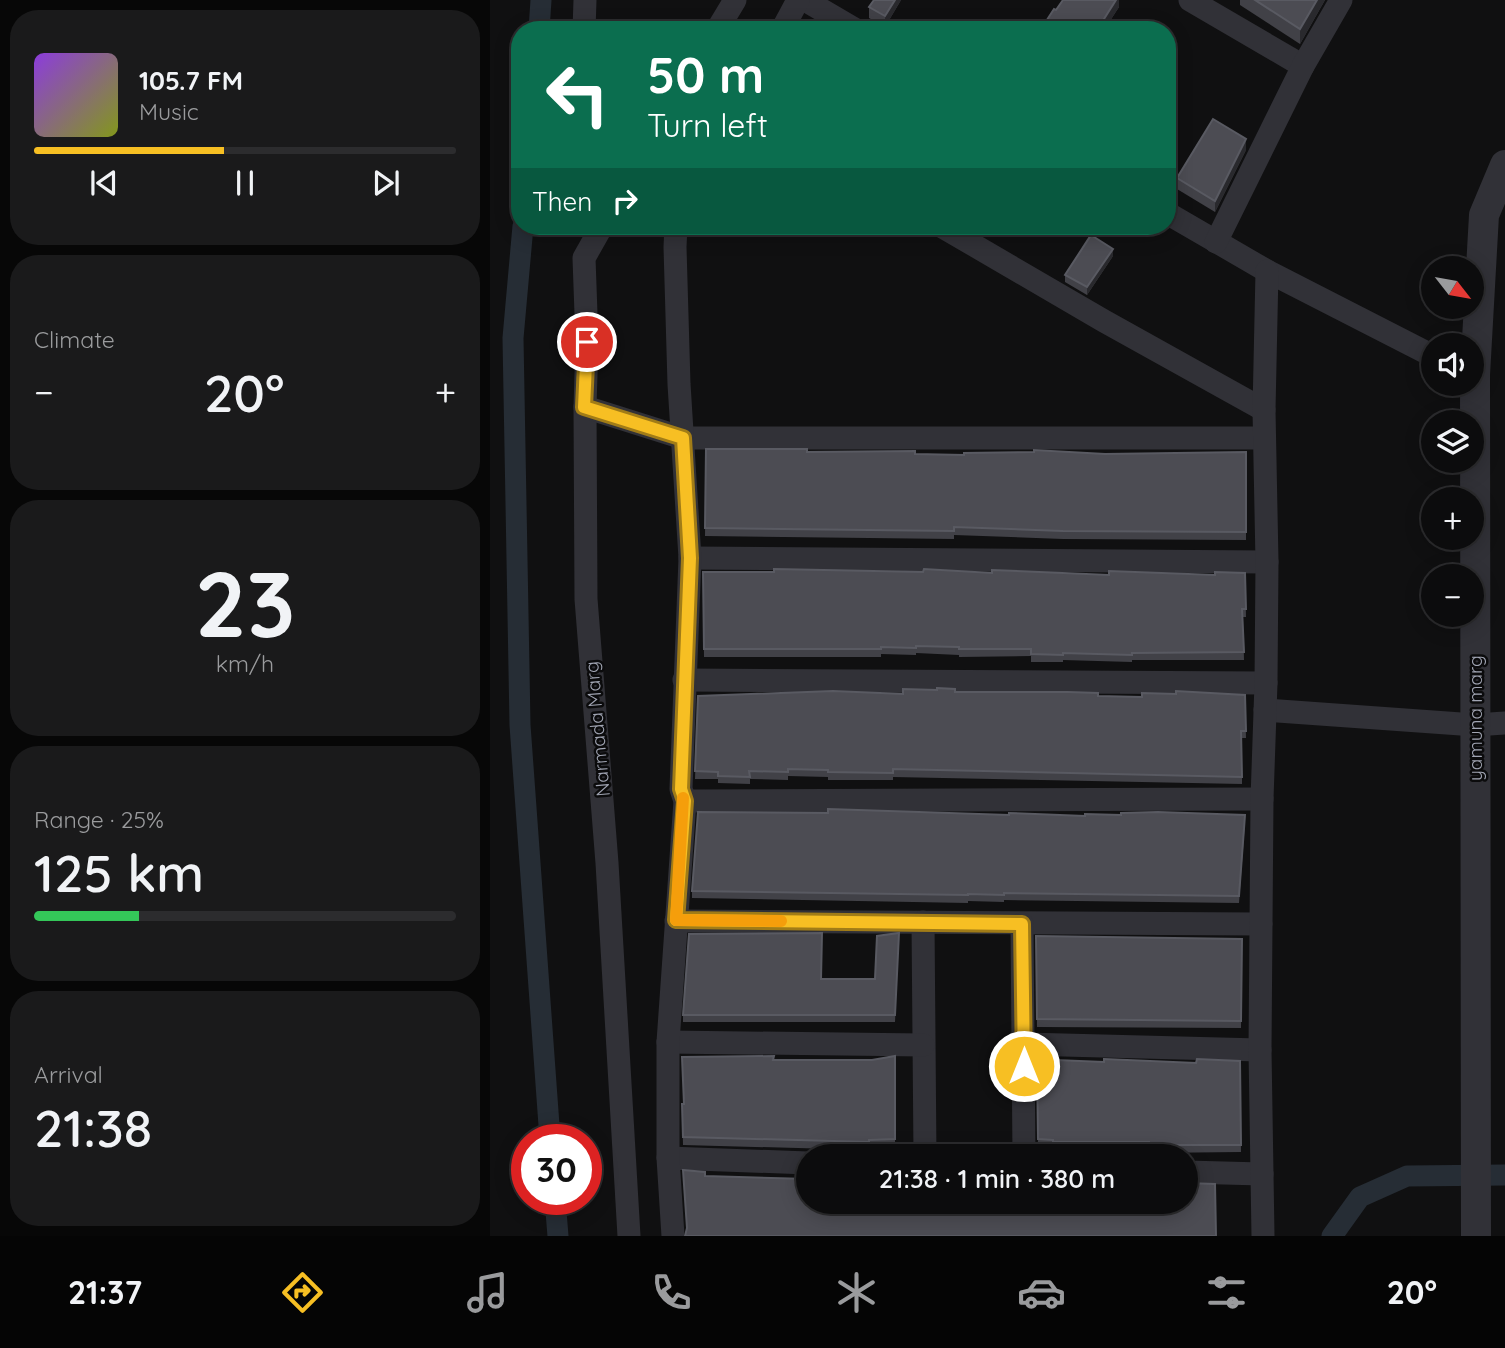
<!DOCTYPE html>
<html lang="en">
<head>
<meta charset="utf-8">
<style>
	:root { --surface:#0c0c0d; --page:#1a1a1b; --text:#f1f3f6; --muted:#9a9b9d; --line:#2c2c2e; --accent:#f7bf23 }
	body { margin:0; font-family:Quicksand,sans-serif; background:var(--page); color:var(--text); height:100vh; display:flex; flex-direction:column; font-size:26px; white-space:nowrap }
	* { box-sizing:border-box; margin:0 }
	p { font-size:23px; color:var(--muted) }
	.icon { flex:none; width:38px; height:38px; fill:none; stroke:currentColor; stroke-width:2; stroke-linecap:round; stroke-linejoin:round }
	.map { position:relative; flex:1; overflow:hidden }
	.sheet { display:flex; flex-direction:column; gap:10px; padding:10px; background:#070707; width:490px }
	.sheet>* { flex:none }
	.guide { position:absolute; left:21px; top:21px; width:665px; height:214px; border-radius:28px; box-shadow:0 4px 18px #0003,0 0 0 2px var(--line); background:#0b6e4f; color:#fff; overflow:hidden }
	.needle { width:46px; rotate:121deg }
	.fabs { position:absolute; left:931px; top:256px; display:grid; gap:14px }
	.fabs a { display:grid; place-items:center; width:63px; height:63px; border-radius:50%; background:var(--surface); box-shadow:0 4px 18px #0003,0 0 0 2px var(--line); font-size:35px }
	.speed { position:absolute; left:21px; top:1124px; display:flex; gap:14px; font-size:35px; font-weight:700; text-align:center }
	.speed>* { display:grid; place-content:center; width:91px; height:91px; border-radius:50%; background:var(--surface); box-shadow:0 4px 18px #0003,0 0 0 2px var(--line); line-height:1 }
	.speed .limit { border:10px solid #d22; background:#fff; color:#111 }
	.pin { position:absolute; display:grid; place-items:center; width:60px; height:60px; color:#fff; margin:-30px; border:4px solid #fff; border-radius:50%; box-shadow:0 2px 7px #0007 }
	.me { position:absolute; width:77px; margin:-38px; rotate:0deg; stroke-linejoin:round; filter:drop-shadow(0 0 5px #0008) }
	.turn { display:flex; align-items:center; gap:24px; height:147px; padding:0 21px; font-size:32px }
	.turn .icon { width:91px; height:91px; stroke-width:2.5 }
	.turn b { display:block; font-size:49px; line-height:60px }
	.then { display:flex; align-items:center; height:66px; padding:0 21px; background:#0003; gap:14px; font-size:26px }
	.big { font-size:52px; font-weight:600; line-height:1.1 }
	.sheet .tile { flex:1; display:flex; flex-direction:column; justify-content:center; gap:10px; min-width:0; padding:0 24px; border-radius:28px; background:var(--page) }
	.sheet .dial { align-items:center; gap:0 }
	.dial b { font-size:91px; line-height:1 }
	.song { display:flex; align-items:center; gap:21px }
	.cover { width:84px; height:84px; border-radius:10px; background:linear-gradient(135deg,hsl(270 70% 55%),hsl(70 70% 35%)) }
	.played { height:7px; border-radius:4px; background:linear-gradient(90deg,var(--accent) 45%,var(--line) 45%) }
	.keys { display:flex; justify-content:space-around; direction:ltr }
	.heat { display:flex; justify-content:space-between; align-items:center; font-size:38px; direction:ltr }
	.charge { height:10px; border-radius:5px; background:linear-gradient(90deg,#34c759 25%,var(--line) 0) }
	.trip { position:absolute; left:306px; top:1144px; width:402px; height:70px; border-radius:35px; background:var(--surface); box-shadow:0 4px 18px #0003,0 0 0 2px var(--line); font-weight:600; line-height:70px; text-align:center }
	.tab-bar { display:flex; height:112px; justify-content:space-around; align-items:center; background:#050505; color:var(--muted) }
	.tab-bar .icon { width:49px; height:49px }
	.tab-bar .current { color:var(--accent) }
	.tab-bar b { font-size:32px; color:var(--text) }
	main { display:flex; flex:1; min-height:0 }
	.map>svg:first-child { display:block }
	.lines { fill:none; stroke-linecap:round; stroke-linejoin:round }
	.canal { stroke:#262d35; stroke-width:21 }
	.minor { stroke:#313137; stroke-width:23 }
	.tertiary { stroke:#313137; stroke-width:30 }
	.wall { fill:#414147 }
	.shaded-wall { fill:#29292d }
	.building { fill:#4c4c53; stroke:#595a62; stroke-width:2 }
	.route-casing { stroke:#a17c17; stroke-width:18 }
	.route { stroke:#f7bf23; stroke-width:12 }
	.slow { stroke:#f59e0b; stroke-width:12 }
	.labels { text-anchor:middle; dominant-baseline:central; stroke-width:5; stroke-linejoin:round; paint-order:stroke }
	.street-label { font-size:19px; fill:#a1a5b3; stroke:#0b0b0c }
</style>
</head>
<body>
<main>
<section class="sheet">
<div class="tile">
<div class="song"><i class="cover"></i><div><b>105.7 FM</b><p>Music</p></div></div>
<div class="played"></div>
<div class="keys"><svg class="icon" aria-label="previous" viewBox="0 0 24 24"><path d="M18 5L8 12l10 7zM5 5v14"/></svg><svg class="icon" aria-label="pause" viewBox="0 0 24 24"><path d="M8 5v14M16 5v14"/></svg><svg class="icon" aria-label="next" viewBox="0 0 24 24"><path d="M6 5l10 7-10 7zM19 5v14"/></svg></div>
</div>
<div class="tile"><p>Climate</p>
<div class="heat"><a>−</a><b class="big">20°</b><a>+</a></div>
</div>
<div class="tile dial"><b>23</b><p>km/h</p></div>
<div class="tile"><p>Range · 25%</p><b class="big">125 km</b><div class="charge"></div></div>
<div class="tile"><p>Arrival</p><b class="big">21:38</b></div>
</section>
<div class="map">
<svg width="1015" height="1236" viewBox="0 0 1015 1236">
	<rect width="100%" height="100%" fill="#101011"/>
	<g class="lines">
		<g class="canal">
			<polyline points="49,30 51,0"/>
			<polyline points="33,226 23,338 30,725 60,1139"/>
			<polyline points="65,1199 68,1236"/>
			<polyline points="842,1236 870,1197 917,1176 1015,1175"/>
		</g>
		<g class="minor">
			<polyline points="315,0 366,30"/>
			<polyline points="700,0 813,66"/>
			<polyline points="94,30 95,0"/>
			<polyline points="227,30 245,0"/>
			<polyline points="292,30 308,0"/>
			<polyline points="677,213 777,271 943,356"/>
			<polyline points="112,226 94,258 97,342 95,407 96,599 117,863 139,1236"/>
			<polyline points="451,226 614,321 774,410"/>
			<polyline points="726,242 813,66 851,0"/>
			<polyline points="95,407 193,438 774,438"/>
			<polyline points="200,558 777,562"/>
			<polyline points="194,680 776,683"/>
			<polyline points="775,710 985,725 1015,723"/>
			<polyline points="195,801 772,799"/>
			<polyline points="186,921 771,924"/>
			<polyline points="433,922 435,1157"/>
			<polyline points="532,924 534,1157"/>
			<polyline points="178,1042 433,1045"/>
			<polyline points="534,1044 770,1050"/>
			<polyline points="178,1158 318,1163"/>
			<polyline points="696,1172 772,1174"/>
			<polyline points="183,1236 178,1158 178,1042 195,801 191,789 200,558 189,384 185,247 186,226"/>
			<polyline points="773,1236 770,1050 772,799 776,683 777,562 774,410 777,271"/>
		</g>
		<polyline class="tertiary" points="986,1236 985,375 994,215 1015,165"/>
	</g>
	<g class="wall">
		<polygon points="411,0 395,27 379,18 379,7"/>
		<polygon points="629,0 629,7 614,30 555,30 555,23"/>
		<polygon points="750,0 835,0 810,44 750,5"/>
		<polygon points="756,150 725,212 687,189 687,178"/>
		<polygon points="623,256 597,295 575,282 575,275"/>
		<polygon points="216,449 474,455 756,452 756,540 573,539 464,535 464,539 215,536"/>
		<polygon points="213,572 502,573 619,575 725,575 755,573 756,617 753,617 754,660 642,660 642,662 573,660 573,662 541,662 541,656 469,657 469,655 426,653 426,655 391,654 391,657 214,657"/>
		<polygon points="465,692 652,697 755,695 756,738 752,738 752,784 403,777 403,780 338,780 338,777 298,776 298,780 260,779 260,784 228,783 228,779 205,779 208,696 413,694"/>
		<polygon points="519,815 595,816 755,823 749,903 514,900 514,902 478,901 478,903 202,898 202,891"/>
		<polygon points="409,933 405,1022 193,1022 193,1015 331,979 385,979"/>
		<polygon points="546,936 752,939 751,1028 547,1027"/>
		<polygon points="405,1056 405,1146 379,1148 379,1150 193,1145 192,1104 194,1104 283,1060 382,1060"/>
		<polygon points="750,1061 751,1152 659,1153 659,1149 563,1149 563,1147 548,1147 547,1062 706,1063"/>
	</g>
	<g class="shaded-wall">
		<polygon points="405,0 411,0 395,27 395,16"/>
		<polygon points="626,0 629,0 629,7 614,30 607,30"/>
		<polygon points="827,0 835,0 810,44 810,29"/>
		<polygon points="756,139 756,150 725,212 725,201"/>
		<polygon points="623,249 623,256 597,295 597,287"/>
	</g>
	<g class="building">
		<polygon points="384,0 405,0 395,16 379,7"/>
		<polygon points="573,0 626,0 607,30 566,30 555,23 564,9 566,10"/>
		<polygon points="765,0 827,0 810,29"/>
		<polygon points="723,119 756,139 725,201 687,178"/>
		<polygon points="601,235 623,249 597,287 575,275"/>
		<polygon points="216,449 317,449 317,452 425,451 425,454 474,455 474,453 544,452 544,450 615,454 756,452 756,532 573,531 464,527 464,531 215,528"/>
		<polygon points="284,569 433,572 434,569 502,573 502,570 619,575 619,571 725,575 725,572 755,573 756,609 752,609 754,652 642,653 642,655 573,653 573,655 541,654 541,649 469,649 469,647 426,646 426,648 391,647 391,649 214,649 213,572 284,572"/>
		<polygon points="447,688 465,689 465,692 578,692 608,693 608,696 652,697 652,693 686,694 686,691 755,695 756,731 751,731 752,777 403,769 403,773 338,772 338,770 298,769 298,772 259,771 260,777 228,776 228,772 205,771 208,696 343,691 413,694 413,689 447,690"/>
		<polygon points="338,809 519,815 519,813 595,816 595,814 631,815 631,813 668,812 755,815 749,896 514,893 514,895 478,894 478,895 202,891 208,812 338,813"/>
		<polygon points="332,933 331,979 385,979 387,936 409,933 405,1015 193,1015 199,934"/>
		<polygon points="546,936 752,939 751,1021 547,1019"/>
		<polygon points="284,1056 283,1060 382,1060 405,1056 405,1139 379,1140 379,1142 193,1137 192,1104 194,1104 192,1057"/>
		<polygon points="614,1059 706,1063 707,1059 750,1061 751,1145 659,1145 659,1142 563,1142 563,1140 548,1139 547,1062 566,1063 566,1060 614,1062"/>
		<polygon points="193,1170 215,1172 215,1176 318,1179 318,1202 696,1202 696,1183 725,1184 726,1236 195,1236 197,1228"/>
	</g>
	<g class="lines">
		<g class="route-casing">
			<polyline id="route" points="97,342 94,407 193,438 200,558 191,789 195,801 186,920 532,924 534,1066"/>
		</g>
		<use href="#route" class="route"/>
		<polyline class="slow" points="193,798 186,920 291,921"/>
	</g>
	<g class="labels">
		<g class="street-label">
			<text transform="translate(985 718) rotate(-90)">yamuna marg</text>
			<text transform="translate(107 729) rotate(-95)">Narmada Marg</text>
		</g>
	</g>
</svg>
<div class="fabs">
<a><svg class="needle" viewBox="-14 -14 28 28"><path d="M0-13l5 13h-10z" fill="#e53935"/><path d="M0 13l5-13h-10z" fill="#9a9b9d"/></svg></a>
<a><svg class="icon" aria-label="sound" viewBox="0 0 24 24"><path d="M4 9h4l5-4v14l-5-4H4zM17 9q2 3 0 6"/></svg></a>
<a><svg class="icon" aria-label="layers" viewBox="0 0 24 24"><path d="M12 4l9 5-9 5-9-5zM3 14l9 5 9-5"/></svg></a>
<a>+</a>
<a>−</a>
</div>
<div class="speed"><div class="limit">30</div></div>
<div class="pin" style="left:97px;top:342px;background:#d93025"><svg class="icon" aria-label="arrive" viewBox="0 0 24 24"><path d="M6 21V4h12l-3 4 3 4H6"/></svg></div>
<svg class="me" style="left:534px;top:1066px" viewBox="-20 -20 40 40"><circle r="17" fill="#f7bf23" stroke="#fff" stroke-width="3"/><path d="M0-11L8 9 0 5-8 9z" fill="#fff"/></svg>
<div class="trip">21:38 · 1 min · 380 m</div>
<div class="guide">
<div class="turn"><svg class="icon" aria-label="left" viewBox="0 0 24 24"><path d="M17 20v-9H6M10 6l-5 5 5 5"/></svg><div><b>50 m</b>Turn left</div></div>
<div class="then">Then<svg class="icon" aria-label="right" viewBox="0 0 24 24"><path d="M7 20v-9h11M14 6l5 5-5 5"/></svg></div>
</div>
</div>
</main>
<nav class="tab-bar">
<b>21:37</b>
<svg class="icon current" aria-label="directions" viewBox="0 0 24 24"><path d="M12 3l9 9-9 9-9-9zM9 14v-3h6M13 9l2 2-2 2"/></svg>
<svg class="icon" aria-label="music" viewBox="0 0 24 24"><path d="M9 18V5l10-2v13"/><circle cx="6" cy="18" r="3"/><circle cx="16" cy="16" r="3"/></svg>
<svg class="icon" aria-label="phone" viewBox="0 0 24 24"><path d="M5 4h4l2 5-3 2q2 4 5 5l2-3 5 2v4C11 20 4 13 5 4z"/></svg>
<svg class="icon" aria-label="climate" viewBox="0 0 24 24"><path d="M12 3v18M4 7l16 10M4 17L20 7"/></svg>
<svg class="icon" aria-label="car" viewBox="0 0 24 24"><path d="M5 17H2v-5l4-1 3-4h7l3 4 3 1v5h-3M9 17h6M6 11h13"/><circle cx="7" cy="17" r="2"/><circle cx="17" cy="17" r="2"/></svg>
<svg class="icon" aria-label="filters" viewBox="0 0 24 24"><path d="M4 7h16M4 17h16"/><circle cx="9" cy="7" r="2"/><circle cx="15" cy="17" r="2"/></svg>
<b>20°</b>
</nav>
</body>
</html>
